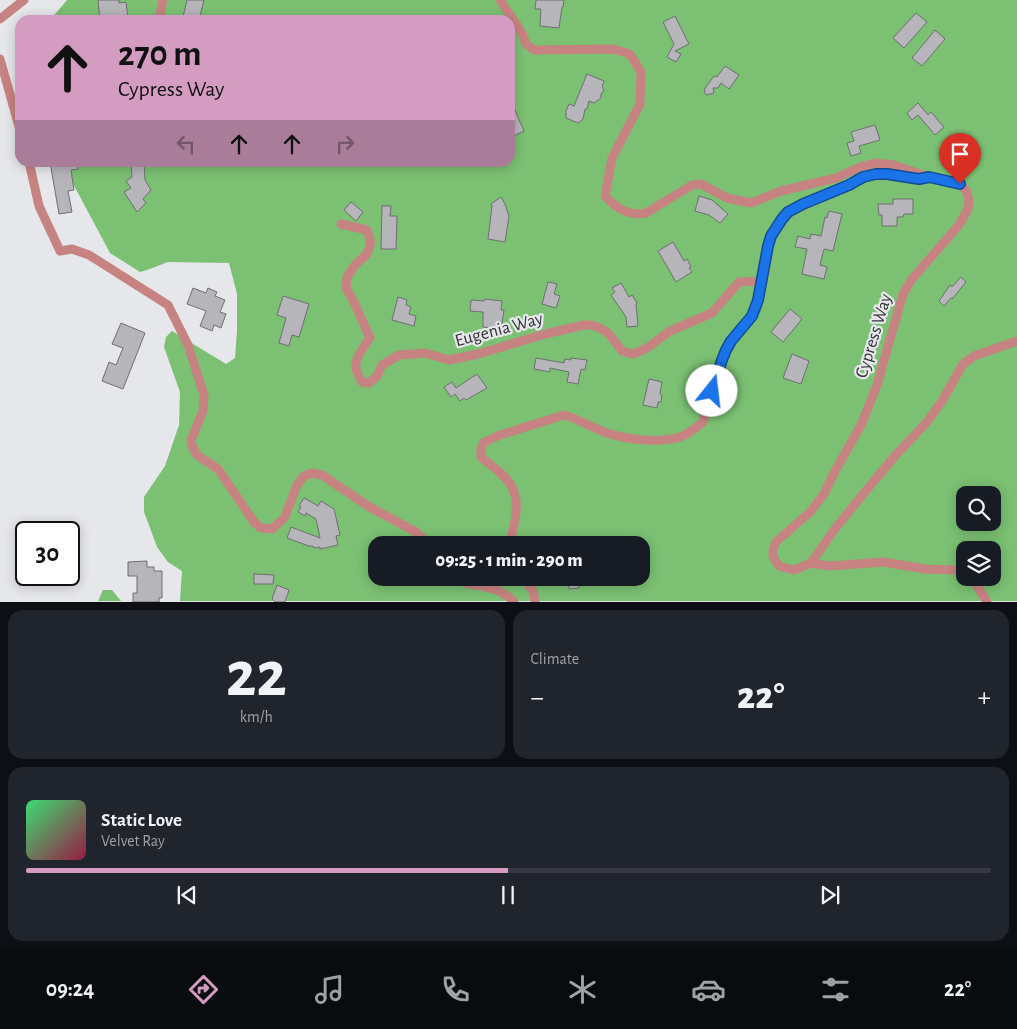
<!DOCTYPE html>
<html lang="en">
<head>
<meta charset="utf-8">
<style>
	:root { --surface:#171b24; --page:#20242c; --text:#f1f3f6; --muted:#9ea1a6; --line:#363941; --accent:#d49cc0 }
	body { margin:0; font-family:"Alegreya Sans",sans-serif; background:var(--page); color:var(--text); height:100vh; display:flex; flex-direction:column; font-size:19px; white-space:nowrap }
	* { box-sizing:border-box; margin:0 }
	p { font-size:16px; color:var(--muted) }
	.icon { flex:none; width:28px; height:28px; fill:none; stroke:currentColor; stroke-width:2; stroke-linecap:round; stroke-linejoin:round }
	.map { position:relative; height:602px; overflow:hidden }
	.details { display:flex; flex-direction:column; gap:8px; padding:8px; background:#0d0f14; flex:1 }
	.details>* { flex:none }
	.banner { position:absolute; left:15px; top:15px; width:500px; height:152px; border-radius:15px; box-shadow:0 2px 12px #0003; background:#d49cc0; color:#111; overflow:hidden }
	.tools { position:absolute; left:956px; top:486px; display:grid; gap:10px }
	.tools a { display:grid; place-items:center; width:45px; height:45px; border-radius:10px; background:var(--surface); box-shadow:0 2px 12px #0003; font-size:25px }
	.speed { position:absolute; left:15px; top:521px; display:flex; gap:10px; font-size:25px; font-weight:700; text-align:center }
	.speed>* { display:grid; place-content:center; width:65px; height:65px; border-radius:50%; background:var(--surface); box-shadow:0 2px 12px #0003; line-height:1 }
	.speed .limit { border:2px solid #111; border-radius:8px; background:#fff; color:#111 }
	.pin { position:absolute; display:grid; place-items:center; width:42px; height:42px; color:#fff; margin:-51px -21px; border-radius:50% 50% 50% 0; rotate:-45deg; box-shadow:0 0 5px #0007 }
	.pin .icon { rotate:45deg }
	.me { position:absolute; width:55px; margin:-28px; rotate:16deg; stroke-linejoin:round; filter:drop-shadow(0 0 4px #0008) }
	.turn { display:flex; align-items:center; gap:18px; height:105px; padding:0 20px; font-size:22px }
	.turn .icon { width:65px; height:65px; stroke-width:2.5 }
	.turn b { display:block; font-size:35px; line-height:42px }
	.lanes { display:flex; align-items:center; height:48px; padding:0 20px; background:#0003; justify-content:center; gap:25px; direction:ltr }
	.lanes .off { opacity:.35 }
	.big { font-size:38px; font-weight:800; line-height:1.1 }
	.details .tile { flex:1; display:flex; flex-direction:column; justify-content:center; gap:8px; min-width:0; padding:0 18px; border-radius:15px; background:var(--page) }
	.details .dial { align-items:center; gap:0 }
	.dial b { font-size:65px; line-height:1 }
	.song { display:flex; align-items:center; gap:15px }
	.cover { width:60px; height:60px; border-radius:8px; background:linear-gradient(135deg,hsl(140 70% 55%),hsl(340 70% 35%)) }
	.played { height:5px; border-radius:2px; background:linear-gradient(90deg,var(--accent) 50%,var(--line) 50%) }
	.keys { display:flex; justify-content:space-around; direction:ltr }
	.heat { display:flex; justify-content:space-between; align-items:center; font-size:28px; direction:ltr }
	.details .tiles { flex:1; display:grid; gap:8px; grid-template-columns:1fr 1fr }
	.tile:last-child { grid-column:span 2 }
	.trip { position:absolute; left:368px; top:536px; width:282px; height:50px; border-radius:15px; background:var(--surface); box-shadow:0 2px 12px #0003; font-weight:800; line-height:50px; text-align:center }
	.menu { display:flex; height:80px; justify-content:space-around; align-items:center; background:#090b0e; color:var(--muted) }
	.menu .icon { width:35px; height:35px }
	.menu .active { color:var(--accent) }
	.menu b { font-size:22px; color:var(--text) }
	.map>svg:first-child { display:block }
	.forest { fill:#7bc073; fill-rule:evenodd }
	.building { fill:#b6b5b9; stroke:#706f73 }
	.lines { fill:none; stroke-linecap:round; stroke-linejoin:round }
	.minor { stroke:#c78381; stroke-width:9 }
	.route-casing { stroke:#114b97; stroke-width:12 }
	.route { stroke:#1a73e8; stroke-width:9 }
	.labels { text-anchor:middle; dominant-baseline:central; stroke-width:4.5; stroke-linejoin:round; paint-order:stroke }
	.street-label { font-size:18px; fill:#333335; stroke:#e6e7eb }
</style>
</head>
<body>
<div class="map">
<svg width="1017" height="602" viewBox="0 0 1017 602">
	<rect width="100%" height="100%" fill="#e6e7eb"/>
	<g class="forest">
		<path d="M67 0H1017V601H180L182 571 168 562 157 547 144 512V497L165 466 179 425 180 392 164 347 166 337 172 331 226 364 235 358 237 331V294L229 263 168 262 147 270 140 272 110 253 62 163 510 162V20H50ZM965 495H992V522H965ZM376 545H641V578H376ZM965 550H992V578H965Z"/>
		<polygon points="103,590 112,590 121,601 98,601"/>
	</g>
	<g class="building">
		<polygon points="98,0 119,0 119,3 126,2 128,20 100,20"/>
		<polygon points="187,0 204,0 199,20 183,17"/>
		<polygon points="536,0 564,0 563,7 562,7 559,28 540,26 541,9 535,9"/>
		<polygon points="916,13 927,22 904,48 893,38"/>
		<polygon points="675,16 689,44 675,51 681,54 676,62 667,57 674,44 663,22"/>
		<polygon points="935,30 945,39 922,66 912,58"/>
		<polygon points="725,66 739,75 729,89 721,83 718,88 713,88 714,93 706,95 704,90 714,76 717,77"/>
		<polygon points="587,74 604,81 602,87 604,90 601,94 601,98 594,103 589,101 587,109 585,109 583,119 578,123 566,118 566,111 569,104 574,106"/>
		<polygon points="510,99 524,131 510,138"/>
		<polygon points="918,103 928,115 931,112 944,127 935,135 918,115 912,120 907,113"/>
		<polygon points="875,125 880,140 859,146 861,153 851,156 847,143 854,141 851,132"/>
		<polygon points="962,135 974,142 968,152 956,145"/>
		<polygon points="50,162 77,162 78,169 71,170 74,190 68,191 72,212 59,214"/>
		<polygon points="131,162 144,162 145,180 151,190 143,199 146,203 137,212 124,192 131,188 126,181 132,177"/>
		<polygon points="699,196 712,200 728,214 720,223 709,215 695,211"/>
		<polygon points="501,197 505,204 509,216 505,242 488,239 492,206 491,204"/>
		<polygon points="893,199 913,199 913,214 904,214 903,217 897,217 897,226 882,226 882,215 879,215 878,204 893,204"/>
		<polygon points="351,202 363,212 356,221 344,210"/>
		<polygon points="382,206 391,206 390,216 397,216 396,249 381,249"/>
		<polygon points="829,211 842,214 833,251 824,249 820,265 827,267 824,279 802,274 807,249 795,247 798,236 810,239 811,234 821,236 825,217 827,218"/>
		<polygon points="673,242 684,261 687,259 691,267 689,268 692,272 676,282 658,251"/>
		<polygon points="961,277 966,282 953,298 951,298 944,306 939,301 950,285 952,287"/>
		<polygon points="548,282 557,284 554,294 560,296 556,308 542,304"/>
		<polygon points="621,283 629,297 632,295 637,303 636,304 638,326 627,327 626,317 611,295 615,292 612,288"/>
		<polygon points="193,288 206,293 208,288 217,292 215,296 225,300 220,312 226,314 221,328 214,325 212,331 200,326 206,311 187,304"/>
		<polygon points="283,296 309,304 299,337 292,335 289,346 279,343 286,318 277,315"/>
		<polygon points="398,297 407,300 406,305 411,307 409,314 416,316 414,326 392,320"/>
		<polygon points="485,299 502,301 501,310 504,310 501,329 483,327 483,312 470,311 471,300 484,301"/>
		<polygon points="790,309 802,319 783,342 771,332"/>
		<polygon points="121,323 145,333 123,389 102,381 109,362 116,365 123,348 112,344"/>
		<polygon points="792,354 809,361 801,384 783,378"/>
		<polygon points="536,358 564,363 565,359 571,360 571,358 587,360 585,370 581,369 578,384 567,382 569,372 550,368 550,372 534,369"/>
		<polygon points="477,374 487,388 466,400 464,398 460,401 455,394 451,397 444,387 452,382 456,388"/>
		<polygon points="649,379 662,382 660,394 662,395 661,402 658,402 657,408 643,405"/>
		<polygon points="304,498 318,506 321,501 334,509 340,535 336,536 338,545 320,549 320,547 314,548 313,546 309,546 287,538 291,527 320,538 316,519 306,513 305,516 298,512 301,507 299,506"/>
		<polygon points="147,561 147,567 154,567 154,571 162,571 162,598 159,598 159,602 133,602 133,593 137,593 137,576 128,576 128,562"/>
		<polygon points="254,574 274,575 273,584 254,584"/>
		<polygon points="568,578 578,578 579,588 569,589"/>
		<polygon points="277,585 289,590 285,602 275,602 272,599"/>
	</g>
	<g class="lines">
		<g class="minor">
			<path d="M500 0 522 33 526 44 534 50 613 49 630 54 641 72 640 104 612 158 605 196C617 209 628 216 646 213L692 185 701 184 727 198 751 203 781 191 836 178 860 167 876 163 894 165 929 177 960 184 966 190 969 200 968 209 959 225 912 279 903 294 877 385 861 425 835 471 824 494 810 512 776 542 773 550V557L779 566 794 570 811 563 834 530 864 493 894 457 927 422 942 401 963 364 974 356 1017 341"/>
			<polyline points="0,19 24,0"/>
			<polyline points="159,20 163,0"/>
			<polyline points="0,59 20,130"/>
			<polyline points="29,162 39,206 60,251 72,249 89,255 168,305 188,345 204,395 203,411 191,440 192,446 197,455 218,469 254,522 261,528 272,529 285,517 297,485 304,476 312,473 322,475 368,506 416,532 430,545"/>
			<path d="M341 224 367 230 371 243 367 254 355 265 347 277 346 288 354 302 370 338C359 354 349 363 362 382L369 383 377 376 382 365 399 355 425 353 449 360 478 354 545 334 584 325H591L600 328 609 334 622 351 633 354 647 348 670 331 712 313 739 282 762 281"/>
			<path d="M509 545C514 526 521 506 512 487 506 475 490 465 481 457V449L484 442 500 435 564 415C579 419 592 428 607 433 629 440 658 443 680 437 688 434 697 427 703 422 711 396 716 367 730 343 740 328 750 322 757 303 765 282 763 260 770 239 782 205 819 199 848 185 858 181 866 176 876 174 894 172 911 181 929 177"/>
			<polyline points="811,563 830,566 883,562 925,569 956,570 965,574"/>
			<path d="M455 578C464 585 479 585 490 588 500 590 507 595 514 602"/>
			<polyline points="523,578 533,591 535,602"/>
			<polyline points="972,578 987,602"/>
		</g>
	</g>
	<g class="lines">
		<g class="route-casing">
			<polyline id="route" points="712,391 722,360 726,350 731,341 752,316 758,300 768,246 771,236 782,219 788,212 803,204 849,185 863,177 876,174 887,174 919,179 929,177 960,184"/>
		</g>
		<use href="#route" class="route"/>
	</g>
	<g class="labels">
		<g class="street-label">
			<text transform="translate(499 330) rotate(-15)">Eugenia Way</text>
			<text transform="translate(874 336) rotate(-73)">Cypress Way</text>
		</g>
	</g>
</svg>
<div class="tools">
<a><svg class="icon" aria-label="search" viewBox="0 0 24 24"><circle cx="10" cy="10" r="6"/><path d="M15 15l6 6"/></svg></a>
<a><svg class="icon" aria-label="layers" viewBox="0 0 24 24"><path d="M12 4l9 5-9 5-9-5zM3 14l9 5 9-5"/></svg></a>
</div>
<div class="speed"><div class="limit">30</div></div>
<div class="pin" style="left:960px;top:184px;background:#d93025"><svg class="icon" aria-label="arrive" viewBox="0 0 24 24"><path d="M6 21V4h12l-3 4 3 4H6"/></svg></div>
<svg class="me" style="left:712px;top:391px" viewBox="-20 -20 40 40"><circle r="19" fill="#fff"/><path d="M0-13L10 11 0 6-10 11z" fill="#1a73e8"/></svg>
<div class="trip">09:25 · 1 min · 290 m</div>
<div class="banner">
<div class="turn"><svg class="icon" aria-label="ahead" viewBox="0 0 24 24"><path d="M12 20V5M6 11l6-6 6 6"/></svg><div><b>270 m</b>Cypress Way</div></div>
<div class="lanes"><svg class="icon off" aria-label="left" viewBox="0 0 24 24"><path d="M17 20v-9H6M10 6l-5 5 5 5"/></svg><svg class="icon" aria-label="ahead" viewBox="0 0 24 24"><path d="M12 20V5M6 11l6-6 6 6"/></svg><svg class="icon" aria-label="ahead" viewBox="0 0 24 24"><path d="M12 20V5M6 11l6-6 6 6"/></svg><svg class="icon off" aria-label="right" viewBox="0 0 24 24"><path d="M7 20v-9h11M14 6l5 5-5 5"/></svg></div>
</div>
</div>
<section class="details">
<div class="tiles">
<div class="tile dial"><b>22</b><p>km/h</p></div>
<div class="tile"><p>Climate</p>
<div class="heat"><a>−</a><b class="big">22°</b><a>+</a></div>
</div>
<div class="tile">
<div class="song"><i class="cover"></i><div><b>Static Love</b><p>Velvet Ray</p></div></div>
<div class="played"></div>
<div class="keys"><svg class="icon" aria-label="previous" viewBox="0 0 24 24"><path d="M18 5L8 12l10 7zM5 5v14"/></svg><svg class="icon" aria-label="pause" viewBox="0 0 24 24"><path d="M8 5v14M16 5v14"/></svg><svg class="icon" aria-label="next" viewBox="0 0 24 24"><path d="M6 5l10 7-10 7zM19 5v14"/></svg></div>
</div>
</div>
</section>
<nav class="menu">
<b>09:24</b>
<svg class="icon active" aria-label="directions" viewBox="0 0 24 24"><path d="M12 3l9 9-9 9-9-9zM9 14v-3h6M13 9l2 2-2 2"/></svg>
<svg class="icon" aria-label="music" viewBox="0 0 24 24"><path d="M9 18V5l10-2v13"/><circle cx="6" cy="18" r="3"/><circle cx="16" cy="16" r="3"/></svg>
<svg class="icon" aria-label="phone" viewBox="0 0 24 24"><path d="M5 4h4l2 5-3 2q2 4 5 5l2-3 5 2v4C11 20 4 13 5 4z"/></svg>
<svg class="icon" aria-label="climate" viewBox="0 0 24 24"><path d="M12 3v18M4 7l16 10M4 17L20 7"/></svg>
<svg class="icon" aria-label="car" viewBox="0 0 24 24"><path d="M5 17H2v-5l4-1 3-4h7l3 4 3 1v5h-3M9 17h6M6 11h13"/><circle cx="7" cy="17" r="2"/><circle cx="17" cy="17" r="2"/></svg>
<svg class="icon" aria-label="filters" viewBox="0 0 24 24"><path d="M4 7h16M4 17h16"/><circle cx="9" cy="7" r="2"/><circle cx="15" cy="17" r="2"/></svg>
<b>22°</b>
</nav>
</body>
</html>
